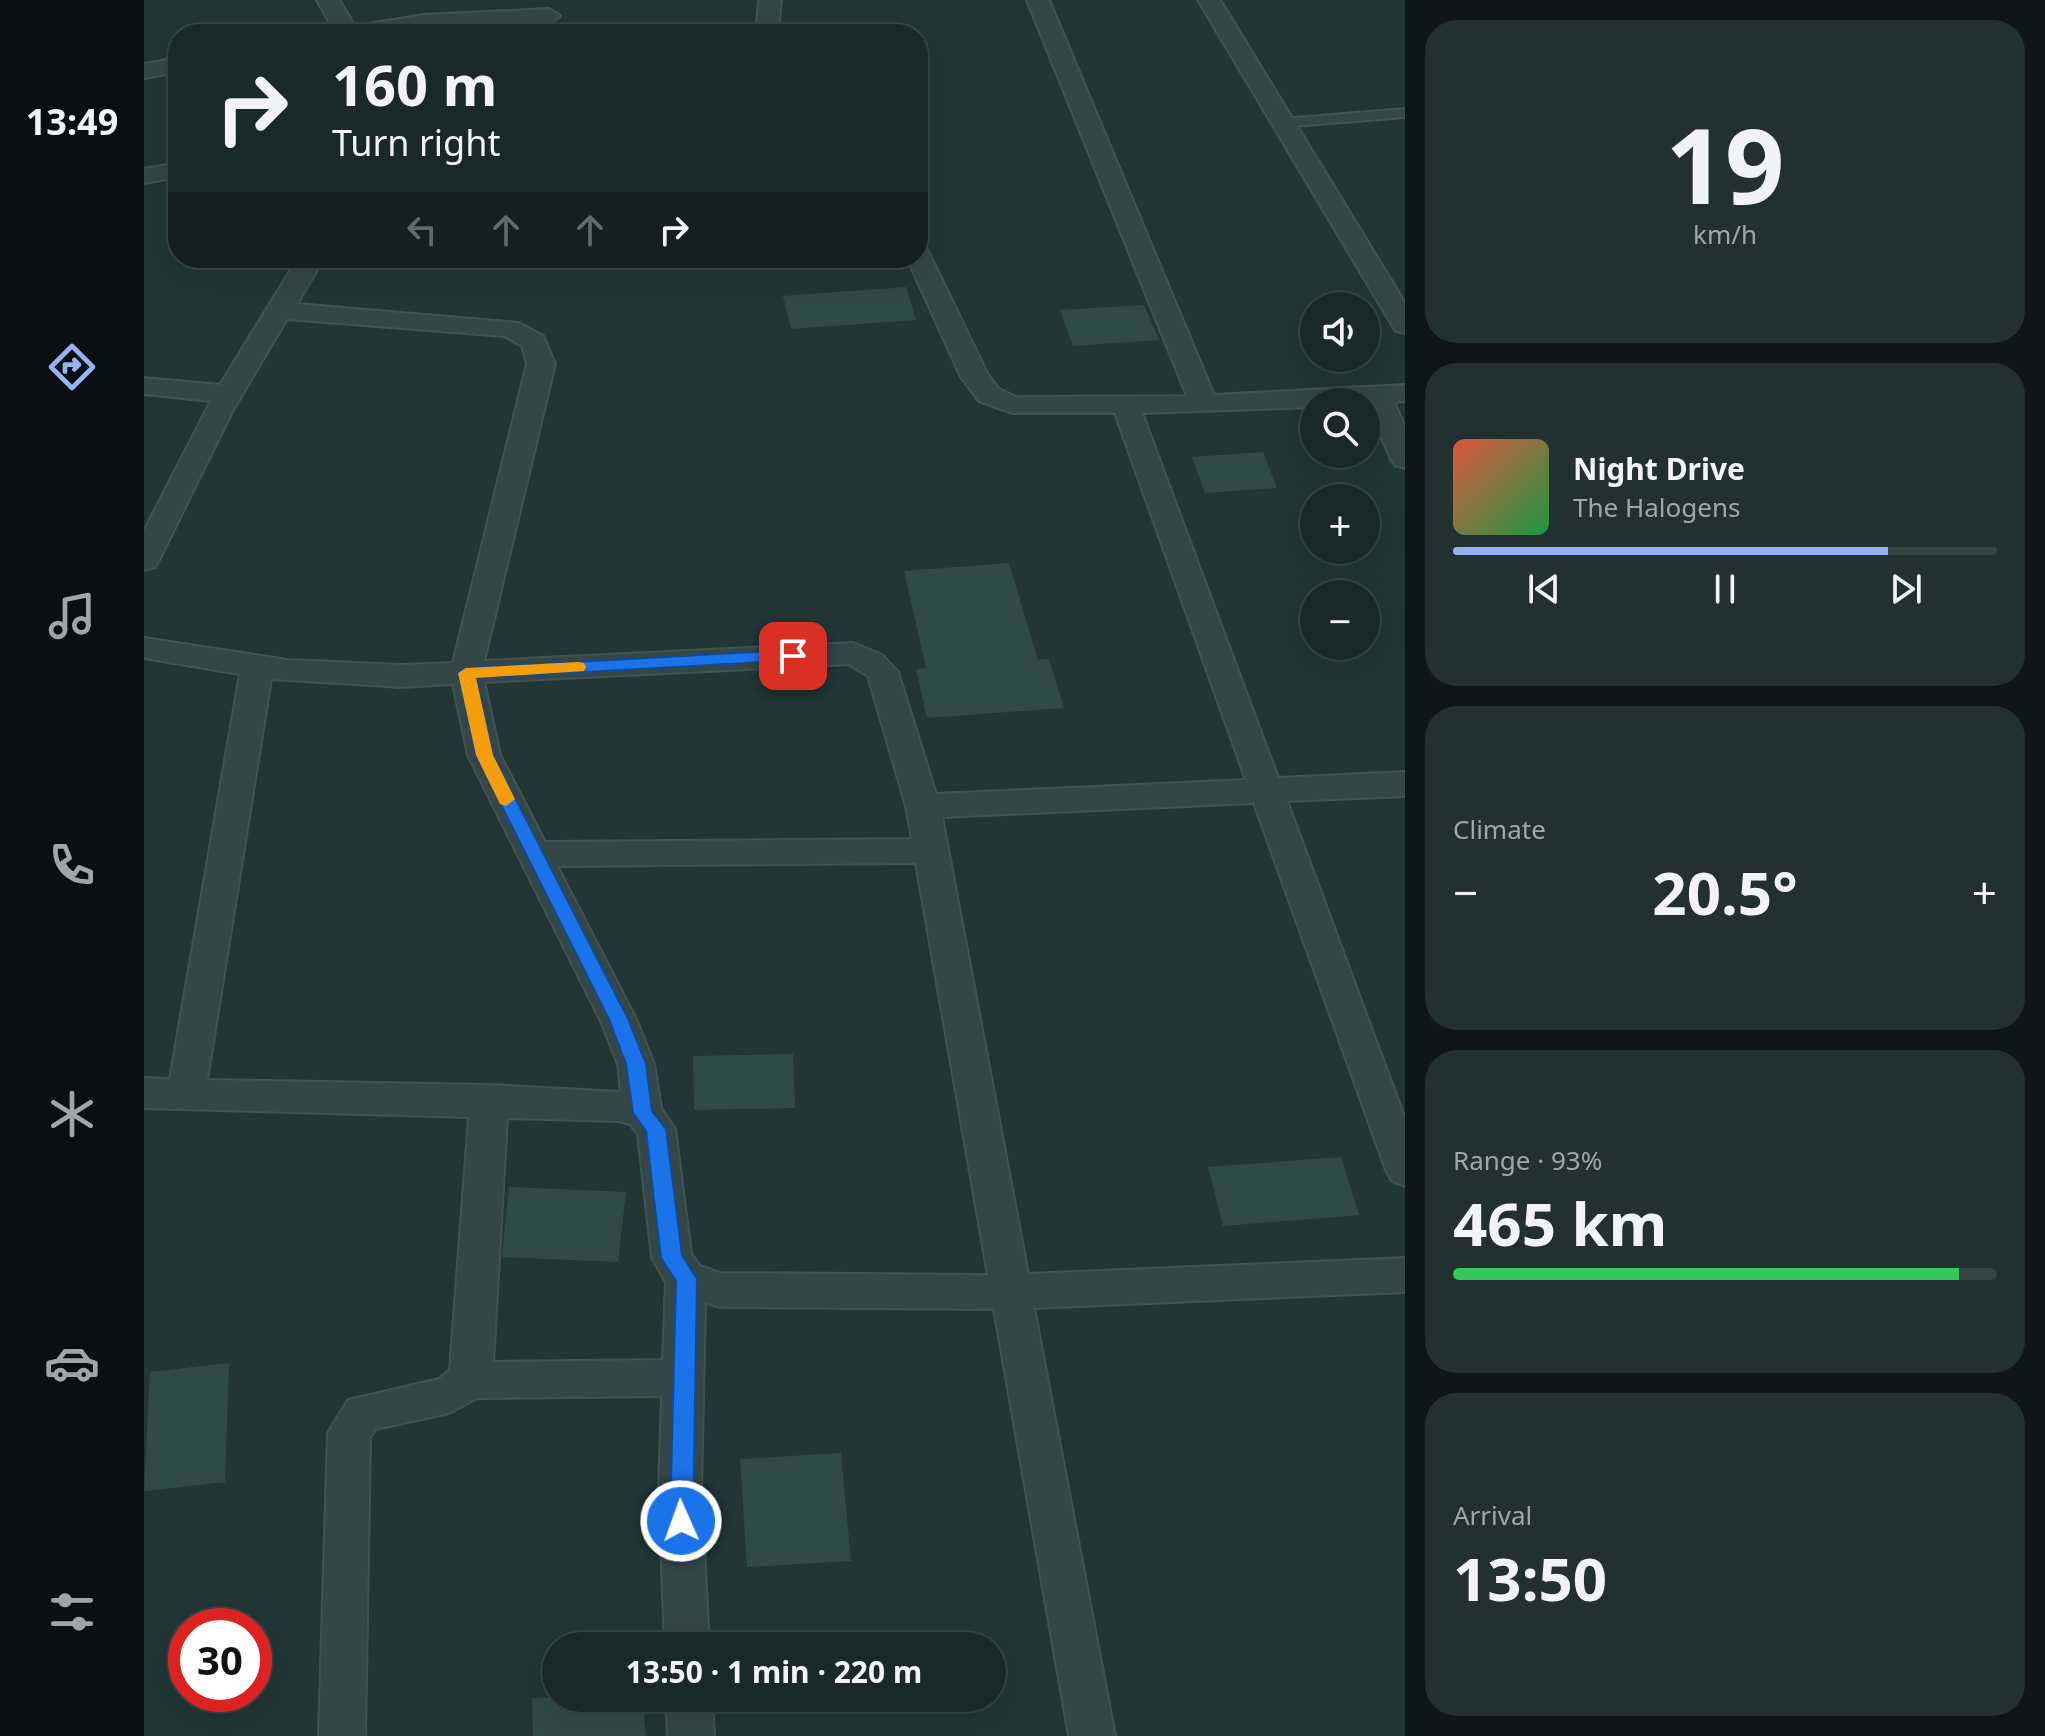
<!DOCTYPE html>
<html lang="en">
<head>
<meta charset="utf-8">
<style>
	:root { --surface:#192828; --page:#223030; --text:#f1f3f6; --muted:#9fa6a8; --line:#374445; --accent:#95b2f1 }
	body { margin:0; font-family:"Noto Sans",sans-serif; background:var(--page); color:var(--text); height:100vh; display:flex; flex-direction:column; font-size:30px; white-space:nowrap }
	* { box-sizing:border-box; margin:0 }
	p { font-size:26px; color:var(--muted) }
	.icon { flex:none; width:44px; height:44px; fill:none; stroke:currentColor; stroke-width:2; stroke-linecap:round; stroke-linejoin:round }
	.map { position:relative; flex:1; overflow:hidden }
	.drawer { display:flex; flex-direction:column; gap:20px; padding:20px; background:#0e1616; width:640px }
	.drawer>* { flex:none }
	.guide { position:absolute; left:24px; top:24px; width:760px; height:244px; border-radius:32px; box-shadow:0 8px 32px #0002,0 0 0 2px var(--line); background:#192828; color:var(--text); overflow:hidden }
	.controls { position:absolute; left:1156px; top:292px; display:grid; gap:16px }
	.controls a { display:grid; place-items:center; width:80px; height:80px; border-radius:50%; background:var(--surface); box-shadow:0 8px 32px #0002,0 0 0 2px var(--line); font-size:40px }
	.speed { position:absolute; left:24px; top:1608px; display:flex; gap:16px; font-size:40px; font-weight:700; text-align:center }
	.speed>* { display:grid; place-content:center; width:104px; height:104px; border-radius:50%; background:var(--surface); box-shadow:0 8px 32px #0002,0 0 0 2px var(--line); line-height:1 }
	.speed .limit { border:12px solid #d22; background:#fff; color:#111 }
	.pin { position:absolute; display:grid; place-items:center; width:68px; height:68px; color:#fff; margin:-34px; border-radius:16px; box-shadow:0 4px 12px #0006 }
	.me { position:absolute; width:88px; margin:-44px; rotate:358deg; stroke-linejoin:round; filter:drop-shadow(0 0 6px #0008) }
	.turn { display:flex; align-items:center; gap:28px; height:168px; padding:0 32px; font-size:36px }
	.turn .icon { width:104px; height:104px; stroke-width:2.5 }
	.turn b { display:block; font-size:56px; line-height:68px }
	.lanes { display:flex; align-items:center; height:76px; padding:0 32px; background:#0003; justify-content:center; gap:40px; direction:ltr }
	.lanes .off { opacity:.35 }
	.big { font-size:60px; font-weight:700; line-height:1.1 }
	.drawer .widget { flex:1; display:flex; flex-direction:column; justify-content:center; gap:12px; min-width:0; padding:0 28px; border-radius:32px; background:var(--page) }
	.drawer .dial { align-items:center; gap:0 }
	.dial b { font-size:104px; line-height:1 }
	.song { display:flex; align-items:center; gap:24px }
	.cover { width:96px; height:96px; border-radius:12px; background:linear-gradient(135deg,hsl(10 70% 55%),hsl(140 70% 35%)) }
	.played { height:8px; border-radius:4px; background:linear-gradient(90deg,var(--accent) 80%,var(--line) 80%) }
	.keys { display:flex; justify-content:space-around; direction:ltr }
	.heat { display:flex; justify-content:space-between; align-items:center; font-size:44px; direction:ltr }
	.charge { height:12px; border-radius:6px; background:linear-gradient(90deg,#34c759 93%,var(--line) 0) }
	.trip { position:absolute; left:398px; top:1632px; width:464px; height:80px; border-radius:40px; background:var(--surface); box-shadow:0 8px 32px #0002,0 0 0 2px var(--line); font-weight:700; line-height:80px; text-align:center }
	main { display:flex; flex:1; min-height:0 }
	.menu { display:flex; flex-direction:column; width:144px; justify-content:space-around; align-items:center; background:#0a1010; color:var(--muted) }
	.menu .icon { width:56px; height:56px }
	.menu .current { color:var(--accent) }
	.menu b { font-size:36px; color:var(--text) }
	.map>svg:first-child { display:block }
	.building { fill:#304a48 }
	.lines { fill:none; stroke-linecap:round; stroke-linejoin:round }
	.lane-casing { stroke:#405352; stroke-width:4 }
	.street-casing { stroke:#405352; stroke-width:4 }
	.lane { fill:#344646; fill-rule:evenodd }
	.street { fill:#344646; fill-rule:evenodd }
	.route { fill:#1a73e8; stroke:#114b97; stroke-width:2 }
	.slow { fill:#f59e0b }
</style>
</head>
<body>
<main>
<nav class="menu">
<b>13:49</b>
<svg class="icon current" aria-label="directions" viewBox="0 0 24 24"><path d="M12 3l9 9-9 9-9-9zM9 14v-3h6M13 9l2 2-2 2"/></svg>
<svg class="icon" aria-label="music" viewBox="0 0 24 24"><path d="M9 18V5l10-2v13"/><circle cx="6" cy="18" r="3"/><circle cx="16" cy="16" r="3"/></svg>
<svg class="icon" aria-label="phone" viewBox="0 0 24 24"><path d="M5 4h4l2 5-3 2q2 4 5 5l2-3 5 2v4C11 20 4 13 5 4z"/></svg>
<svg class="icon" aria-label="climate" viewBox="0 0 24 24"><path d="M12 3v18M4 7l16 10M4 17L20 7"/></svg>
<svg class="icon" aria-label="car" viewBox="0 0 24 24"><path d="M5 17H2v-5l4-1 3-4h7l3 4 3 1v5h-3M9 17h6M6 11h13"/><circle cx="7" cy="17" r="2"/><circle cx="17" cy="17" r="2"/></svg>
<svg class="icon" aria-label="filters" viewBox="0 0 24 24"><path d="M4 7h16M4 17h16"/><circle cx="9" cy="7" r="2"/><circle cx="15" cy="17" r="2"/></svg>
</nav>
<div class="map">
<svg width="1261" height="1736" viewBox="0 0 1261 1736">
	<rect width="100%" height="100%" fill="#213635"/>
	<g class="building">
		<polygon points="762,287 772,320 647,329 639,296"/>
		<polygon points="1000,305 1015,340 929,346 916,310"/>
		<polygon points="1119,452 1133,488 1061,493 1048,457"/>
		<polygon points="865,563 894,660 905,659 920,708 783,718 772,669 782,668 760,571"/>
		<polygon points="649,1054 651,1108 550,1110 549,1056"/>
		<polygon points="1197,1157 1215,1215 1079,1226 1064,1167"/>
		<polygon points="365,1187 482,1192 474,1262 358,1257"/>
		<polygon points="85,1363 81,1482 0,1491 6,1372"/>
		<polygon points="697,1453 707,1561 603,1567 596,1459"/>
		<polygon points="388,1698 499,1698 502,1736 389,1736"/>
	</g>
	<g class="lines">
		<g class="lane-casing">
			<polygon id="lane" points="1261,109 1261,117 1139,127 1133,123 1139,119"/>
		</g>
		<g class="street-casing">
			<g id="street">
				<path d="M173 0H195L211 26 280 15 405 9 416 16 405 23C334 26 263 34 192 34Z"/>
				<polygon points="615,0 637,0 634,34 612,34"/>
				<path d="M883 0H905L1070 395 1261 385V401L1250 402 1261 427V468L1251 465 1247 459 1222 402H1170V407L998 413 1134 778 1261 772V796L1143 801 1261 1119V1186L1248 1181 1242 1170 1110 803 798 817 884 1274 1261 1258V1292L890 1308 971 1736H925L850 1309 576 1307 561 1302 557 1490 565 1646H521L515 1490 518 1396 333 1398 305 1413 232 1429 226 1437 221 1736H175L184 1433 204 1400 295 1379 306 1370 325 1117 0 1108V1078L26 1079 96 674 0 658V638L144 660 258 665 309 663 383 364 378 346 360 336 143 319 89 410 15 560 11 567 0 570V531L67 401 0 394V378L76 385 154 258H180L153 304 375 323 399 336 411 364 340 661 709 643 738 655 754 672 792 794 1102 780 971 413H868L835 401 817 377 763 258H774V246L783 249 844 375 855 389 872 397 1043 396ZM705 664 724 676 762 806 768 839 401 842 356 755 340 682ZM127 679 258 687 309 684 324 755 456 1019 474 1064 477 1092 345 1085 63 1080ZM772 863 844 1275 576 1273 556 1266 547 1254 531 1129 517 1108 510 1064 492 1019 413 866ZM363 1118 474 1121 486 1124 494 1134 508 1258 522 1282 519 1360 349 1362Z"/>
				<polygon points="1054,0 1076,0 1261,303 1261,333 1252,331 1248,325"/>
				<polygon points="34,58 34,72 0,78 0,64"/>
				<polygon points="34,163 34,177 0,183 0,169"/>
				<polygon points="522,1698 568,1698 570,1736 524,1736"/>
			</g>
		</g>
		<use href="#lane" class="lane"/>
		<use href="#street" class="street"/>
	</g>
	<polygon class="route" points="649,650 658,656 655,660 332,678 349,755 484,1019 502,1064 508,1111 522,1129 538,1255 553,1279 549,1521 545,1529 537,1532 529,1529 526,1521 532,1281 517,1258 502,1131 489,1113 482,1064 465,1019 332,755 314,673 322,668"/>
	<polygon class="slow" points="434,662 440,663 442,667 440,671 332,678 349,755 371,799 362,806 356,804 332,755 314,673 322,668"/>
</svg>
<div class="controls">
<a><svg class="icon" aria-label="sound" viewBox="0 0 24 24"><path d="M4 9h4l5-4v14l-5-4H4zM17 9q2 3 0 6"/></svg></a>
<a><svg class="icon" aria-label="search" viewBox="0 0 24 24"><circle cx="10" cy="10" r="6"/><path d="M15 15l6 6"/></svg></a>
<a>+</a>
<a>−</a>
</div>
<div class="speed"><div class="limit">30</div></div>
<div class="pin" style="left:649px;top:656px;background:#d93025"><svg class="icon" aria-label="arrive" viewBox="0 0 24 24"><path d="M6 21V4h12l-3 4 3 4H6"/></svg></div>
<svg class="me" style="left:537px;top:1521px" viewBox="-20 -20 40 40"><circle r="17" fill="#1a73e8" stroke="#fff" stroke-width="3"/><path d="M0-11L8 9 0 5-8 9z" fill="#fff"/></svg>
<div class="trip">13:50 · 1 min · 220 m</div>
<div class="guide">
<div class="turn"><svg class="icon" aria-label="right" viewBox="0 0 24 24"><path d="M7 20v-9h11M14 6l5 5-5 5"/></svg><div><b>160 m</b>Turn right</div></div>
<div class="lanes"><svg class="icon off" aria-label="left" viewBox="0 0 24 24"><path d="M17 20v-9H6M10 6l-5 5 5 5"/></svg><svg class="icon off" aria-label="ahead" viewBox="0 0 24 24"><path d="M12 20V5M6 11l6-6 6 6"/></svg><svg class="icon off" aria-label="ahead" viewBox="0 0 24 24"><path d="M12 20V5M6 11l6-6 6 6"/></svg><svg class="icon" aria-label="right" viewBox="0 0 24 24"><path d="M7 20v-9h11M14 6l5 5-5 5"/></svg></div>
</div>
</div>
<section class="drawer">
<div class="widget dial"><b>19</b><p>km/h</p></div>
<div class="widget">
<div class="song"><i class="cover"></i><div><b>Night Drive</b><p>The Halogens</p></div></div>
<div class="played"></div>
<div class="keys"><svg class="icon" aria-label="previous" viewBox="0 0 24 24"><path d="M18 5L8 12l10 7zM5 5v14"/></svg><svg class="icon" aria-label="pause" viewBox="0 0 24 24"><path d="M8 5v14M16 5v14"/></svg><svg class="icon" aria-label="next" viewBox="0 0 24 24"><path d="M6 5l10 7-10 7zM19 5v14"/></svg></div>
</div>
<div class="widget"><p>Climate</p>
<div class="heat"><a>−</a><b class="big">20.5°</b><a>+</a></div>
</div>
<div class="widget"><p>Range · 93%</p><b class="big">465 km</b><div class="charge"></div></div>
<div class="widget"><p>Arrival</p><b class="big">13:50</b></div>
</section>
</main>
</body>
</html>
